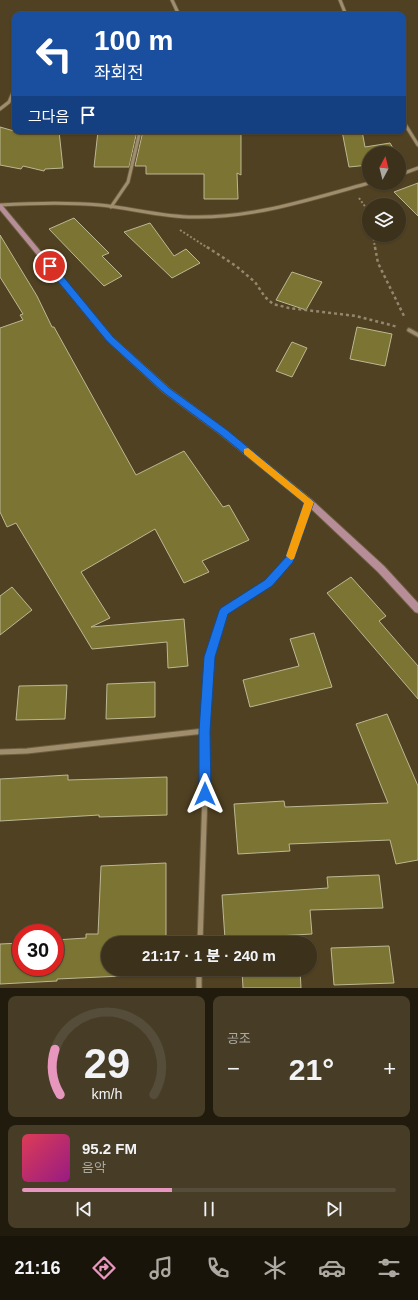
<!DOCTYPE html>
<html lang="ko">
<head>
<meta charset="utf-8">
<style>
	:root { --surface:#3c311a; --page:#473d27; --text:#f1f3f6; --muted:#aca9a2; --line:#554c39; --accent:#e797bd }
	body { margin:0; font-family:Helvetica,"Noto Sans KR",sans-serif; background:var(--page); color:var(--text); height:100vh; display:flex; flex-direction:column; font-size:15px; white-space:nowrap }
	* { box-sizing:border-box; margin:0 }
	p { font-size:13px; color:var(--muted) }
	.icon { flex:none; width:22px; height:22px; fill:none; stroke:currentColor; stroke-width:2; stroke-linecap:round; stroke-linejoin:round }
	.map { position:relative; height:988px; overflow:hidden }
	.details { display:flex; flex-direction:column; gap:8px; padding:8px; background:#211b0e; flex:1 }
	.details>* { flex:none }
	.banner { position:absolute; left:12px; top:12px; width:394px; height:122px; border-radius:8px; box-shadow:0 1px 3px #0004,0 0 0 1px var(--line); background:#1a4fa0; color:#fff; overflow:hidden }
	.needle { width:26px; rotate:7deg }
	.fabs { position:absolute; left:362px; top:146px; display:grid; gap:8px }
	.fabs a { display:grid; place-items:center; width:44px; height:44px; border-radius:50%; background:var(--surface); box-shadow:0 1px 3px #0004,0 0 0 1px var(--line); font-size:20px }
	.speed { position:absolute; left:12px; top:924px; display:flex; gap:8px; font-size:20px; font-weight:700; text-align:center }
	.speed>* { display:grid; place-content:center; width:52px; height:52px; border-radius:50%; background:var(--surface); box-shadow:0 1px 3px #0004,0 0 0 1px var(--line); line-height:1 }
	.speed .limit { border:6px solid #d22; background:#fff; color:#111 }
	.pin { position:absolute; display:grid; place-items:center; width:34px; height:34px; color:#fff; margin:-17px; border:2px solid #fff; border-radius:50%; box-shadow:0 1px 4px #0007 }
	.me { position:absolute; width:44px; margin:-22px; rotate:0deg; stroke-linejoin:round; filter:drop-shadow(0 0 3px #0008) }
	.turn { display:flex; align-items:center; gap:14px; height:84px; padding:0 16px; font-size:18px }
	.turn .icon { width:52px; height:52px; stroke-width:2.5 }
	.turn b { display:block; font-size:28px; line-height:34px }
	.then { display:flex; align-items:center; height:38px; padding:0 16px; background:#0003; gap:8px; font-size:15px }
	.big { font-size:30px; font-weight:800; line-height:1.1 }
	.details .widget { flex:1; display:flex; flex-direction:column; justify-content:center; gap:6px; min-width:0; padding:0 14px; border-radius:8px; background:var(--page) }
	.details .dial { align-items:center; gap:0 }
	.dial svg { height:104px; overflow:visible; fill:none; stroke:var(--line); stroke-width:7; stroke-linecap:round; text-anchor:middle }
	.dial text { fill:var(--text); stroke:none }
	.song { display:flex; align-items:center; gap:12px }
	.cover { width:48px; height:48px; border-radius:6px; background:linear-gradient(135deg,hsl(350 70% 55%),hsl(310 70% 35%)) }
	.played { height:4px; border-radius:2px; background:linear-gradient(90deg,var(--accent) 40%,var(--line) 40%) }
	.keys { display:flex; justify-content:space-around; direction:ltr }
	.heat { display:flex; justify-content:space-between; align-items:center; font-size:22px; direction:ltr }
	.details .tiles { flex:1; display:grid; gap:8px; grid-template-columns:1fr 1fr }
	.widget:last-child { grid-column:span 2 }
	.trip { position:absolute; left:101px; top:936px; width:216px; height:40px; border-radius:20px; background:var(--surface); box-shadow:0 1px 3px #0004,0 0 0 1px var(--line); font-weight:800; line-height:40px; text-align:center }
	.tab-bar { display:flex; height:64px; justify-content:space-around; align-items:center; background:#18140a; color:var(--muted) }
	.tab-bar .icon { width:28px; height:28px }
	.tab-bar .on { color:var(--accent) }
	.tab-bar b { font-size:18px; color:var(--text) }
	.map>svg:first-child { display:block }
	.building { fill:#7b7433; stroke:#bcb893 }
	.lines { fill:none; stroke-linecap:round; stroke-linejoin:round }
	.minor-far2-casing { stroke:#6b5e42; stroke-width:4.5 }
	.minor-far1-casing { stroke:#6b5e42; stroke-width:5.5 }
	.minor-casing { stroke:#6b5e42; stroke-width:7 }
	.secondary-casing { stroke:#6b5e42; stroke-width:2 }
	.path-far1 { stroke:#93876e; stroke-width:2; stroke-dasharray:2 2; stroke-linecap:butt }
	.path { stroke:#93876e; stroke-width:2.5; stroke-dasharray:3 3; stroke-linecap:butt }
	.minor-far2 { stroke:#9f8d6c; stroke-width:3 }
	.minor-far1 { stroke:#9f8d6c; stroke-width:3.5 }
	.minor { stroke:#9f8d6c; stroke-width:5 }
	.secondary { fill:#b78e98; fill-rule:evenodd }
	.route { fill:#1a73e8; stroke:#114b97 }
	.slow { fill:#f59e0b }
</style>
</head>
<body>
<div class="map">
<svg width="418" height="988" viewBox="0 0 418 988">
	<rect width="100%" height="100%" fill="#504122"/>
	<g class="building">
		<polygon points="0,127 14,131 59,131 63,168 45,169 44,171 23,166 21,169 0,165"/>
		<polygon points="98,131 137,131 129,167 94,167"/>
		<polygon points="143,131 241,131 241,175 237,173 238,199 204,199 204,174 146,174 146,166 135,166"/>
		<polygon points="342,131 362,131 365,147 390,143 396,153 369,153 369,165 349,167"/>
		<polygon points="418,183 418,216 394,192"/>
		<polygon points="74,218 109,253 102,256 122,276 104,286 49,229"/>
		<polygon points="150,223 174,256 186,249 200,263 172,278 124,232"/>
		<polygon points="0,235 37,296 52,327 54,327 136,475 184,451 223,507 229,505 249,540 202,561 209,572 184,583 155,529 81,572 110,618 91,627 184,619 188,666 168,668 167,642 92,649 16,523 7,527 0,512 0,328 23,320 20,315 23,314 0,277"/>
		<polygon points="292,272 322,282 306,310 276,300"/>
		<polygon points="357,327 392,334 385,366 350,359"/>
		<polygon points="292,342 307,348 292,377 276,371"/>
		<polygon points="351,577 386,616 379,621 418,666 418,699 327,593"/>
		<polygon points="12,587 32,610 0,635 0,596"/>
		<polygon points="314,633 332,687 250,707 243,680 299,666 290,639"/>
		<polygon points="155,682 155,717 106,719 107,684"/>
		<polygon points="67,685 65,719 16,720 19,686"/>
		<polygon points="387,714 418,786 418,860 396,864 390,840 289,844 290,851 238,854 234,804 284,801 285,807 388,803 356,724"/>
		<polygon points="68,775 68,780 167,777 167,815 99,817 99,815 0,821 0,779"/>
		<polygon points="166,863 166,943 108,943 108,969 144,969 144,975 57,979 57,981 0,984 0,944 21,943 21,967 55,967 55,940 86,938 86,934 98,934 101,866"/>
		<polygon points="379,875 383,908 310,910 312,934 225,939 222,895 328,888 327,877"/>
		<polygon points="389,946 394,983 334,985 331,948"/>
		<polygon points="300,969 301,988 243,988 242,970"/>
	</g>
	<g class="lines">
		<g class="minor-far2-casing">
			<g id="minor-far2">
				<polyline points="172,0 179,15"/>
				<polyline points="340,0 346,15"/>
				<polyline points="0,109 9,102 15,88"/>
				<polyline points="403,121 418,145"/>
				<polyline points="399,175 418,168"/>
				<path d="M0 205C33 203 67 202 100 205 131 208 162 217 194 217 253 218 312 199 369 183"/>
				<polyline points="111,207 128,182 140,131"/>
			</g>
		</g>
		<g class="minor-far1-casing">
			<g id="minor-far1">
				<polyline points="409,330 418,335"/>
				<polyline points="280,570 290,559 309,502"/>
			</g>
		</g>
		<g class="minor-casing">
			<g id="minor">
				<polyline points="0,752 27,751 204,731"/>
				<polyline points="200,943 205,794 204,731 209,657 224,611 268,583 281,569"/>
				<polyline points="199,969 199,988"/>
			</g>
		</g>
		<g class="secondary-casing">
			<polygon id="secondary" points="0,204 2,205 112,337 169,388 227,431 312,500 384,566 418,603 418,613 415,612 378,572 306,504 221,435 163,392 108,341 0,210"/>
		</g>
		<g class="path-far1">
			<polyline points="359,198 369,212"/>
			<polyline points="180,230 208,248"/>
			<polyline points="373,235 375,248"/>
		</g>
		<g class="path">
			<polyline points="207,247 236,266 255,282 265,297 273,304 289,308 356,316 398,327"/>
			<polyline points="375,247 378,263 405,318"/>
		</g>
		<use href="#minor-far2" class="minor-far2"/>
		<use href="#minor-far1" class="minor-far1"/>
		<use href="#minor" class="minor"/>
		<use href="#secondary" class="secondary"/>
	</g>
	<polygon class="route" points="47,264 53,264 113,337 169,388 227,430 314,502 293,562 272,586 228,614 215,657 210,731 211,794 209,798 205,800 201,798 199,794 199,731 204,657 219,611 221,608 265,580 286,557 304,503 221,435 163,392 107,341 47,268"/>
	<polygon class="slow" points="248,448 314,502 294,559 291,560 286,556 304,503 244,454 244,449"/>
</svg>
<div class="fabs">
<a><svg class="needle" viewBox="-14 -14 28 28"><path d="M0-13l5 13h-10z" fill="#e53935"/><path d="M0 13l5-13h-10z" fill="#aca9a2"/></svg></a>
<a><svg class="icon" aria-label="layers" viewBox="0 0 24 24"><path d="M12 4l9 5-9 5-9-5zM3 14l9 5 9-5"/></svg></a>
</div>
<div class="speed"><div class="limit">30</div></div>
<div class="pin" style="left:50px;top:266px;background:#d93025"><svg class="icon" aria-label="arrive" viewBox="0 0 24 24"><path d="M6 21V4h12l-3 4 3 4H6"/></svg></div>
<svg class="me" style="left:205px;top:794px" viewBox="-20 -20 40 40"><path d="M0-17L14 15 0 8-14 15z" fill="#1a73e8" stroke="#fff" stroke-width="4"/></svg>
<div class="trip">21:17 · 1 분 · 240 m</div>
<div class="banner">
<div class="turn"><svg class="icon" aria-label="left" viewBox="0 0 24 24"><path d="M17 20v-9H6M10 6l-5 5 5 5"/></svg><div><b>100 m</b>좌회전</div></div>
<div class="then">그다음<svg class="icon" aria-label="arrive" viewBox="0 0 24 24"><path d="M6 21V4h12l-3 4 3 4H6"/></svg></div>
</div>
</div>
<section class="details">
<div class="tiles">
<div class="widget dial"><svg viewBox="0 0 100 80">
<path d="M14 69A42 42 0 1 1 86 69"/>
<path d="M14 69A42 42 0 0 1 10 34" stroke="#e797bd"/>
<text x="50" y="56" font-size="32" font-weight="700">29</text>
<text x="50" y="72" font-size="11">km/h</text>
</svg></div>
<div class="widget"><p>공조</p>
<div class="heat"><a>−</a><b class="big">21°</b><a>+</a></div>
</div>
<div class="widget">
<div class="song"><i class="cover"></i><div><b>95.2 FM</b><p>음악</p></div></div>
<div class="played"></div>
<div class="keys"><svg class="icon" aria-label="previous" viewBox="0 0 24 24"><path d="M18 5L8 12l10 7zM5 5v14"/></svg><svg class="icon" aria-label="pause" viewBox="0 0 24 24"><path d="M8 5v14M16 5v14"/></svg><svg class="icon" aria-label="next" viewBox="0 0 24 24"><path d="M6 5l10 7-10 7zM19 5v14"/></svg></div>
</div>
</div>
</section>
<nav class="tab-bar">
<b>21:16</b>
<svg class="icon on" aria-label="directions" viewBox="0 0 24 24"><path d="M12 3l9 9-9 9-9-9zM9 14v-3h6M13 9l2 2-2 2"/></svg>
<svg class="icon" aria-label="music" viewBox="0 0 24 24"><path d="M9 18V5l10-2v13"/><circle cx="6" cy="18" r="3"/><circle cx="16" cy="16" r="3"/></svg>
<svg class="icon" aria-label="phone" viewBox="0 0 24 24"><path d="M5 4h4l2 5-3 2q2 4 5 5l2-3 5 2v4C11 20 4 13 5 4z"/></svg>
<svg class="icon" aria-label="climate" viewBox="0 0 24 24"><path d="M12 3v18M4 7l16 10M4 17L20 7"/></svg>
<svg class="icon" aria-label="car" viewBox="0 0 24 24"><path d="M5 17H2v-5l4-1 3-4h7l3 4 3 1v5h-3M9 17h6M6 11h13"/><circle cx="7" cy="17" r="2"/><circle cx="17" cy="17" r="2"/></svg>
<svg class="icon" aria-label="filters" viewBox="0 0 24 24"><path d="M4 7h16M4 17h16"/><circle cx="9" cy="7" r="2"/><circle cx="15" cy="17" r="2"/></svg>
</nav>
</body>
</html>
